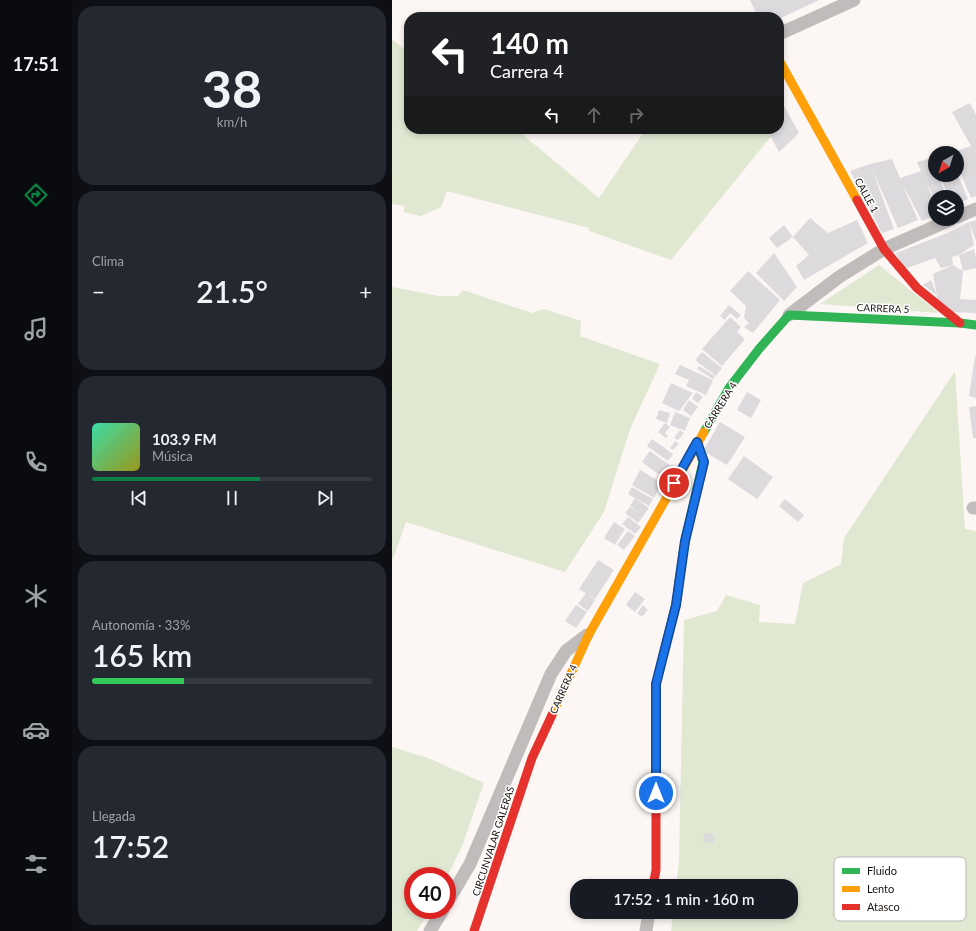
<!DOCTYPE html>
<html lang="es">
<head>
<meta charset="utf-8">
<style>
	:root { --surface:#171b24; --page:#242831; --text:#f1f3f6; --muted:#9ea1a6; --line:#363941; --accent:#0b8043 }
	body { margin:0; font-family:Lato,sans-serif; background:var(--page); color:var(--text); height:100vh; display:flex; flex-direction:column; font-size:15px; white-space:nowrap }
	* { box-sizing:border-box; margin:0 }
	p { font-size:13px; color:var(--muted) }
	.icon { flex:none; width:22px; height:22px; fill:none; stroke:currentColor; stroke-width:2; stroke-linecap:round; stroke-linejoin:round }
	.map { position:relative; flex:1; overflow:hidden }
	.side { display:flex; flex-direction:column; gap:6px; padding:6px; background:#0d0f14; width:320px }
	.side>* { flex:none }
	.hud { position:absolute; left:12px; top:12px; width:380px; height:122px; border-radius:16px; box-shadow:0 2px 6px #0003; background:#202124; color:#fff; overflow:hidden }
	.needle { width:26px; rotate:219deg }
	.buttons { position:absolute; left:536px; top:146px; display:grid; gap:8px }
	.buttons a { display:grid; place-items:center; width:36px; height:36px; border-radius:50%; background:var(--surface); box-shadow:0 2px 6px #0003; font-size:20px }
	.speed { position:absolute; left:12px; top:867px; display:flex; gap:8px; font-size:20px; font-weight:700; text-align:center }
	.speed>* { display:grid; place-content:center; width:52px; height:52px; border-radius:50%; background:var(--surface); box-shadow:0 2px 6px #0003; line-height:1 }
	.speed .limit { border:6px solid #d22; background:#fff; color:#111 }
	.pin { position:absolute; display:grid; place-items:center; width:34px; height:34px; color:#fff; margin:-17px; border:2px solid #fff; border-radius:50%; box-shadow:0 1px 4px #0007 }
	.me { position:absolute; width:44px; margin:-22px; rotate:0deg; stroke-linejoin:round; filter:drop-shadow(0 0 3px #0008) }
	.turn { display:flex; align-items:center; gap:14px; height:84px; padding:0 20px; font-size:18px }
	.turn .icon { width:52px; height:52px; stroke-width:2.5 }
	.turn b { display:block; font-size:28px; line-height:34px }
	.lanes { display:flex; align-items:center; height:38px; padding:0 20px; background:#0003; justify-content:center; gap:20px; direction:ltr }
	.lanes .off { opacity:.35 }
	.big { font-size:30px; font-weight:600; line-height:1.1 }
	.side .widget { flex:1; display:flex; flex-direction:column; justify-content:center; gap:6px; min-width:0; padding:0 14px; border-radius:16px; background:var(--page) }
	.side .dial { align-items:center; gap:0 }
	.dial b { font-size:52px; line-height:1 }
	.song { display:flex; align-items:center; gap:12px }
	.cover { width:48px; height:48px; border-radius:6px; background:linear-gradient(135deg,hsl(160 70% 55%),hsl(60 70% 35%)) }
	.played { height:4px; border-radius:2px; background:linear-gradient(90deg,var(--accent) 60%,var(--line) 60%) }
	.keys { display:flex; justify-content:space-around; direction:ltr }
	.heat { display:flex; justify-content:space-between; align-items:center; font-size:22px; direction:ltr }
	.charge { height:6px; border-radius:3px; background:linear-gradient(90deg,#34c759 33%,var(--line) 0) }
	.trip { position:absolute; left:178px; top:879px; width:228px; height:40px; border-radius:16px; background:var(--surface); box-shadow:0 2px 6px #0003; font-weight:600; line-height:40px; text-align:center }
	main { display:flex; flex:1; min-height:0 }
	.menu { display:flex; flex-direction:column; width:72px; justify-content:space-around; align-items:center; background:#090b0e; color:var(--muted) }
	.menu .icon { width:28px; height:28px }
	.menu .on { color:var(--accent) }
	.menu b { font-size:18px; color:var(--text) }
	.map>svg:first-child { display:block }
	.green { fill:#e0e8d2 }
	.building { fill:#dcdadd }
	.lines { fill:none; stroke-linecap:round; stroke-linejoin:round }
	.street { stroke:#c0bcbb; stroke-width:13 }
	.fast { stroke:#30b455; stroke-width:9 }
	.slow { stroke:#ff9f0a; stroke-width:9 }
	.jam { stroke:#e5322d; stroke-width:9 }
	.route-casing { stroke:#114b97; stroke-width:10 }
	.route { stroke:#1a73e8; stroke-width:7 }
	.labels { text-anchor:middle; dominant-baseline:central; stroke-width:3; stroke-linejoin:round; paint-order:stroke }
	.street-label { font-size:10px; fill:#17100b; stroke:#fff }
	.key { fill:#fff; stroke:#b9b7b6; stroke-width:1 }
	.key-label { font-size:11px; fill:#17100b }
</style>
</head>
<body>
<main>
<nav class="menu">
<b>17:51</b>
<svg class="icon on" aria-label="directions" viewBox="0 0 24 24"><path d="M12 3l9 9-9 9-9-9zM9 14v-3h6M13 9l2 2-2 2"/></svg>
<svg class="icon" aria-label="music" viewBox="0 0 24 24"><path d="M9 18V5l10-2v13"/><circle cx="6" cy="18" r="3"/><circle cx="16" cy="16" r="3"/></svg>
<svg class="icon" aria-label="phone" viewBox="0 0 24 24"><path d="M5 4h4l2 5-3 2q2 4 5 5l2-3 5 2v4C11 20 4 13 5 4z"/></svg>
<svg class="icon" aria-label="climate" viewBox="0 0 24 24"><path d="M12 3v18M4 7l16 10M4 17L20 7"/></svg>
<svg class="icon" aria-label="car" viewBox="0 0 24 24"><path d="M5 17H2v-5l4-1 3-4h7l3 4 3 1v5h-3M9 17h6M6 11h13"/><circle cx="7" cy="17" r="2"/><circle cx="17" cy="17" r="2"/></svg>
<svg class="icon" aria-label="filters" viewBox="0 0 24 24"><path d="M4 7h16M4 17h16"/><circle cx="9" cy="7" r="2"/><circle cx="15" cy="17" r="2"/></svg>
</nav>
<section class="side">
<div class="widget dial"><b>38</b><p>km/h</p></div>
<div class="widget"><p>Clima</p>
<div class="heat"><a>−</a><b class="big">21.5°</b><a>+</a></div>
</div>
<div class="widget">
<div class="song"><i class="cover"></i><div><b>103.9 FM</b><p>Música</p></div></div>
<div class="played"></div>
<div class="keys"><svg class="icon" aria-label="previous" viewBox="0 0 24 24"><path d="M18 5L8 12l10 7zM5 5v14"/></svg><svg class="icon" aria-label="pause" viewBox="0 0 24 24"><path d="M8 5v14M16 5v14"/></svg><svg class="icon" aria-label="next" viewBox="0 0 24 24"><path d="M6 5l10 7-10 7zM19 5v14"/></svg></div>
</div>
<div class="widget"><p>Autonomía · 33%</p><b class="big">165 km</b><div class="charge"></div></div>
<div class="widget"><p>Llegada</p><b class="big">17:52</b></div>
</section>
<div class="map">
<svg width="584" height="931" viewBox="0 0 584 931">
	<rect width="100%" height="100%" fill="#fcf7f4"/>
	<g class="green">
		<polygon points="0,39 17,53 17,129 124,129 207,198 254,129 385,129 279,260 197,231 197,228 55,191 49,207 29,216 11,212 13,206 0,204"/>
		<polygon points="487,265 547,313 428,304"/>
		<polygon points="0,287 47,296 66,296 71,290 140,313 152,309 189,321 188,336 268,364 238,429 212,512 173,572 14,522 1,559 0,559"/>
		<polygon points="563,371 573,529 584,531 584,931 279,931 281,912 399,912 399,886 284,886 287,861 292,620 325,611 334,595 368,605 367,622 403,624 411,583 449,564 452,538"/>
		<polygon points="0,747 36,758 92,783 70,846 55,877 55,876 21,876 21,910 38,910 25,931 0,931"/>
	</g>
	<g class="building">
		<polygon points="358,0 427,0 387,19 387,17 366,17"/>
		<polygon points="389,100 407,133 387,152 375,129 387,129 387,102"/>
		<polygon points="578,103 584,115 584,196 579,198 565,165 565,153 559,153 579,146 560,112"/>
		<polygon points="543,157 543,175 546,175 555,197 543,197 543,200 535,183 543,206 543,215 530,221 510,183 526,220 506,228 480,169 502,229 490,233 458,171 478,164 500,159 508,178 529,171 525,162"/>
		<polygon points="547,175 566,175 576,199 565,204 565,197 557,197"/>
		<polygon points="418,218 436,233 465,220 476,243 412,280 404,266 417,255 401,237"/>
		<polygon points="584,220 584,241 577,222"/>
		<polygon points="577,222 582,245 567,255 560,257 561,265 571,271 568,299 584,300 584,313 560,312 546,302 541,274 561,265 549,268 543,258 512,269 504,253 558,232"/>
		<polygon points="392,225 401,237 385,248 377,238"/>
		<polygon points="582,249 584,257 584,268 571,271 567,255"/>
		<polygon points="382,253 405,287 392,301 364,273"/>
		<polygon points="356,271 388,300 361,333 352,327 357,323 352,318 354,306 338,291"/>
		<polygon points="539,280 545,295 531,285"/>
		<polygon points="337,305 349,315 345,319 338,313 333,320 328,316"/>
		<polygon points="338,317 349,327 345,332 353,339 330,366 310,349"/>
		<polygon points="310,352 330,368 324,376 303,360"/>
		<polygon points="583,356 584,356 584,398 577,396"/>
		<polygon points="288,365 321,380 314,395 294,386 297,380 283,374"/>
		<polygon points="307,366 323,376 321,379 305,369"/>
		<polygon points="279,383 301,393 287,411 270,403"/>
		<polygon points="304,392 311,397 306,403 300,399"/>
		<polygon points="355,392 369,400 359,418 345,410"/>
		<polygon points="297,400 306,407 299,416 291,410"/>
		<polygon points="584,406 584,438 581,438 577,407"/>
		<polygon points="267,410 278,413 275,423 264,419"/>
		<polygon points="283,412 298,418 293,431 278,425"/>
		<polygon points="328,422 353,437 335,465 311,451"/>
		<polygon points="273,423 278,427 273,433 276,436 274,438 266,432"/>
		<polygon points="288,430 292,433 286,440 282,438"/>
		<polygon points="260,439 281,454 276,461 255,446"/>
		<polygon points="283,441 287,444 281,450 278,448"/>
		<polygon points="258,451 279,466 271,478 250,462"/>
		<polygon points="352,456 381,477 365,499 336,479"/>
		<polygon points="248,470 270,483 262,498 240,485"/>
		<polygon points="240,487 261,499 257,506 236,494"/>
		<polygon points="243,498 257,508 246,523 233,513 238,507 247,513 238,506"/>
		<polygon points="393,499 412,515 406,522 387,506"/>
		<polygon points="236,517 249,527 243,534 230,524"/>
		<polygon points="222,522 233,529 223,545 212,538"/>
		<polygon points="236,531 243,536 232,550 225,545"/>
		<polygon points="206,560 222,570 203,599 187,589"/>
		<polygon points="243,592 253,599 243,612 234,605"/>
		<polygon points="194,593 203,600 196,611 186,604"/>
		<polygon points="184,605 195,612 184,628 173,621"/>
		<polygon points="251,605 256,610 250,617 245,613"/>
		<polygon points="313,833 323,835 321,843 311,841"/>
	</g>
	<g class="lines">
		<g class="street">
			<polyline points="387,34 462,0"/>
			<polyline points="565,217 584,209"/>
			<polyline points="397,315 447,277 492,249 560,219"/>
			<polyline points="581,508 584,508"/>
			<polyline points="55,903 78,864 159,674 174,651 195,635"/>
			<polyline points="38,931 51,910"/>
			<polyline points="254,931 257,912"/>
		</g>
		<g class="fast">
			<polyline points="312,432 337,388 367,349 397,315 568,323 584,325"/>
			<polyline points="287,582 293,541 311,462 305,442"/>
		</g>
		<g class="slow">
			<polyline points="387,60 465,200"/>
			<polyline points="160,715 197,634 312,432"/>
		</g>
		<g class="jam">
			<polyline points="465,200 492,249 525,288 568,323"/>
			<polyline points="261,886 264,870 264,684 284,605 287,582"/>
			<polyline points="82,931 140,758 160,715"/>
		</g>
	</g>
	<g class="lines">
		<g class="route-casing">
			<polyline id="route" points="264,793 264,684 284,605 293,541 312,462 305,442 282,483"/>
		</g>
		<use href="#route" class="route"/>
	</g>
	<g class="labels">
		<g class="street-label">
			<text transform="translate(475 195) rotate(61)">CALLE 1</text>
			<text transform="translate(491 308) rotate(2)">CARRERA 5</text>
			<text transform="translate(328 405) rotate(-58)">CARRERA 4</text>
			<text transform="translate(171 689) rotate(-66)">CARRERA 4</text>
			<text transform="translate(101 841) rotate(-72)">CIRCUNVALAR GALERAS</text>
		</g>
	</g>
	<rect x="442" y="857" width="132" height="64" rx="6" class="key"/>
	<rect x="450" y="868" width="18" height="6" fill="#30b455"/>
	<rect x="450" y="886" width="18" height="6" fill="#ff9f0a"/>
	<rect x="450" y="904" width="18" height="6" fill="#e5322d"/>
	<g class="key-label">
		<text x="475" y="875">Fluido</text>
		<text x="475" y="893">Lento</text>
		<text x="475" y="911">Atasco</text>
	</g>
</svg>
<div class="buttons">
<a><svg class="needle" viewBox="-14 -14 28 28"><path d="M0-13l5 13h-10z" fill="#e53935"/><path d="M0 13l5-13h-10z" fill="#9ea1a6"/></svg></a>
<a><svg class="icon" aria-label="layers" viewBox="0 0 24 24"><path d="M12 4l9 5-9 5-9-5zM3 14l9 5 9-5"/></svg></a>
</div>
<div class="speed"><div class="limit">40</div></div>
<div class="pin" style="left:282px;top:483px;background:#d93025"><svg class="icon" aria-label="arrive" viewBox="0 0 24 24"><path d="M6 21V4h12l-3 4 3 4H6"/></svg></div>
<svg class="me" style="left:264px;top:793px" viewBox="-20 -20 40 40"><circle r="17" fill="#1a73e8" stroke="#fff" stroke-width="3"/><path d="M0-11L8 9 0 5-8 9z" fill="#fff"/></svg>
<div class="trip">17:52 · 1 min · 160 m</div>
<div class="hud">
<div class="turn"><svg class="icon" aria-label="left" viewBox="0 0 24 24"><path d="M17 20v-9H6M10 6l-5 5 5 5"/></svg><div><b>140 m</b>Carrera 4</div></div>
<div class="lanes"><svg class="icon" aria-label="left" viewBox="0 0 24 24"><path d="M17 20v-9H6M10 6l-5 5 5 5"/></svg><svg class="icon off" aria-label="ahead" viewBox="0 0 24 24"><path d="M12 20V5M6 11l6-6 6 6"/></svg><svg class="icon off" aria-label="right" viewBox="0 0 24 24"><path d="M7 20v-9h11M14 6l5 5-5 5"/></svg></div>
</div>
</div>
</main>
</body>
</html>
